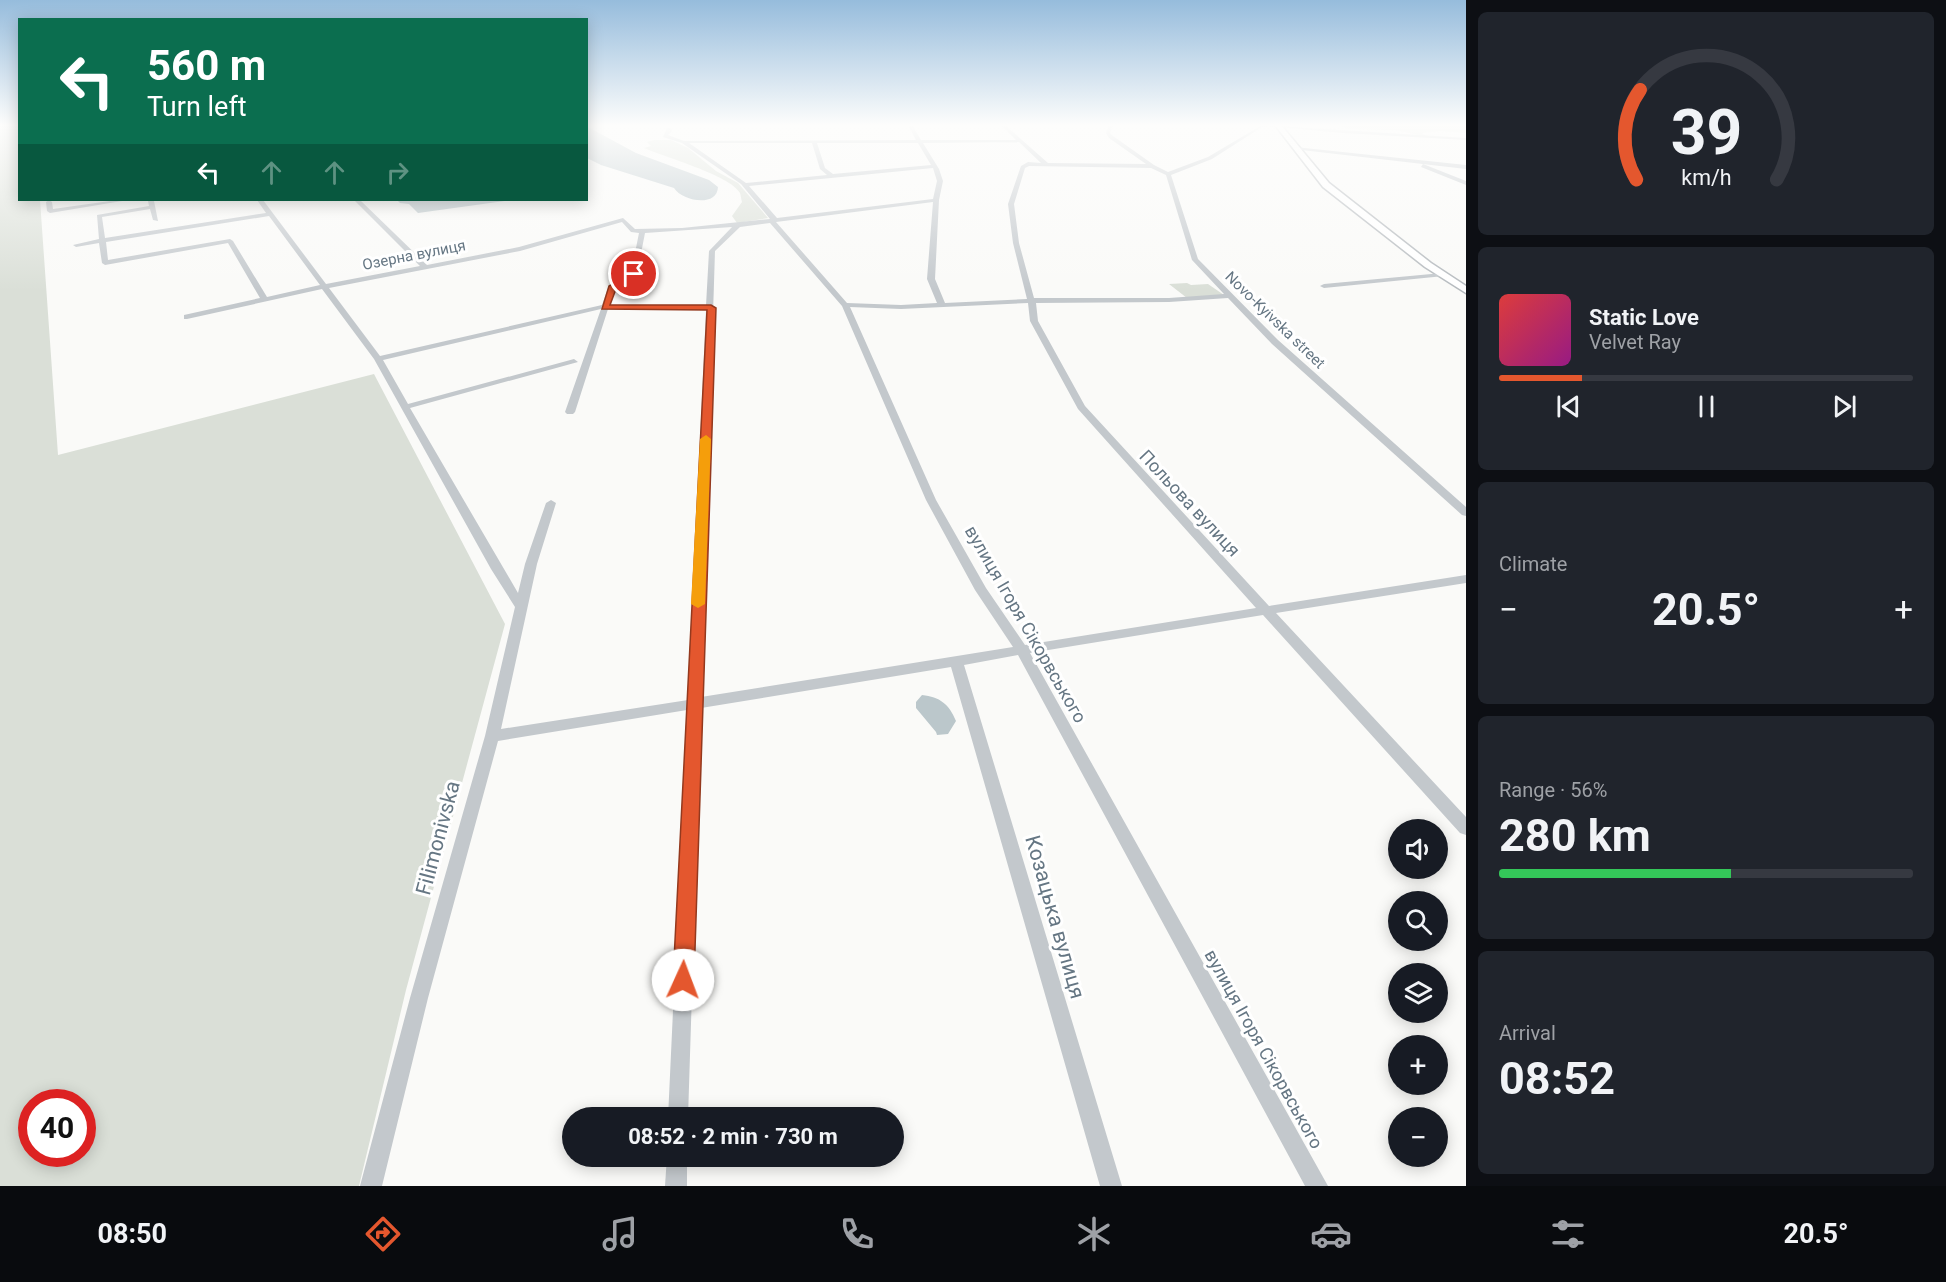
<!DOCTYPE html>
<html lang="en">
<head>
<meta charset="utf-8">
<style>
	:root { --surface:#171b24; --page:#20242c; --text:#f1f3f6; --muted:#9ea1a6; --line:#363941; --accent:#e4572e }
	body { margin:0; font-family:Roboto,sans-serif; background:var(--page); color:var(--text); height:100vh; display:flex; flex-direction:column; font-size:22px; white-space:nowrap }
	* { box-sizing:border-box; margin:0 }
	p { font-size:20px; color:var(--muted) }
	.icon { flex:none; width:33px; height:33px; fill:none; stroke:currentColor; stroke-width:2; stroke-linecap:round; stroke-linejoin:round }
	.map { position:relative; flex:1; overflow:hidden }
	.panel { display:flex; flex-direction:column; gap:12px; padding:12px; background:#0d0f14; width:480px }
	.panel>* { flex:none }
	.top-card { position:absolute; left:18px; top:18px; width:570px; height:183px; border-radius:0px; box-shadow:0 3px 15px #0003; background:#0b6e4f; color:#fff; overflow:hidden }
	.buttons { position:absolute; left:1388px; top:819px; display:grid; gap:12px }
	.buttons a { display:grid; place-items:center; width:60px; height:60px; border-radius:50%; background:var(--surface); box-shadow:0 3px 15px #0003; font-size:30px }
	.speed { position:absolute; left:18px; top:1089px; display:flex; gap:12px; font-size:30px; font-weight:700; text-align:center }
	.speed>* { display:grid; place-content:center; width:78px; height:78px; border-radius:50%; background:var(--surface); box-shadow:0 3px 15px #0003; line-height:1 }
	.speed .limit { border:9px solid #d22; background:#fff; color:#111 }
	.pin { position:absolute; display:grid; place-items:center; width:51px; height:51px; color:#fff; margin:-26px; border:3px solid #fff; border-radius:50%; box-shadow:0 2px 6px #0007 }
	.me { position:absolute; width:66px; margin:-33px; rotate:2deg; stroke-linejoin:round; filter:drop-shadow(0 0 4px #0008) }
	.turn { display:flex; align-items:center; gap:21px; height:126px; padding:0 30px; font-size:27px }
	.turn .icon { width:78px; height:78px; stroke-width:2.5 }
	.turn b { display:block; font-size:42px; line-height:51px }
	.lanes { display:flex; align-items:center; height:57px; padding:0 30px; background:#0003; justify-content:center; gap:30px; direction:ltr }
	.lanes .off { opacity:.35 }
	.big { font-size:45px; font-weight:700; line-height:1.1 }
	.panel .card { flex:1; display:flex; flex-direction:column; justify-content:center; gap:9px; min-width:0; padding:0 21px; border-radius:9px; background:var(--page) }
	.panel .dial { align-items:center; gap:0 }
	.dial svg { height:156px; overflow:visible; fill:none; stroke:var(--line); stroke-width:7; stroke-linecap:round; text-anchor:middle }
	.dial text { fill:var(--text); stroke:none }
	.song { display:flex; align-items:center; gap:18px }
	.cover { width:72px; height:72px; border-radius:9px; background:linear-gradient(135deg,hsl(0 70% 55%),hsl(310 70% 35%)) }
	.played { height:6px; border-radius:3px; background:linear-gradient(90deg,var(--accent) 20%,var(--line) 20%) }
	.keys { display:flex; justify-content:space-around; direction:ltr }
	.heat { display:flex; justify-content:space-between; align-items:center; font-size:33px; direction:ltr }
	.charge { height:9px; border-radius:4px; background:linear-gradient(90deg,#34c759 56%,var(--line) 0) }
	.trip { position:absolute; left:562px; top:1107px; width:342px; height:60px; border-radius:30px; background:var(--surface); box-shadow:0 3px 15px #0003; font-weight:700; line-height:60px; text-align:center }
	.tabs { display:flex; height:96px; justify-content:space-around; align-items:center; background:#090b0e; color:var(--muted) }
	.tabs .icon { width:42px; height:42px }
	.tabs .on { color:var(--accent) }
	.tabs b { font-size:27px; color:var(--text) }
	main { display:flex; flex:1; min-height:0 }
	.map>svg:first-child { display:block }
	.green { fill:#dadfd7; fill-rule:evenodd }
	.water { fill:#bbc7cb }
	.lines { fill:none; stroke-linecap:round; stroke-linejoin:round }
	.major-casing { stroke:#b5babe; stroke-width:3 }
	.minor { fill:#c3c8cc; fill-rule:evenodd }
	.major { fill:#fff; fill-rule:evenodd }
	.route { fill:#e4572e; stroke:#94391e; stroke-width:1.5 }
	.slow { fill:#f59e0b }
	.labels { text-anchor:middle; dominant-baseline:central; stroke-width:6; stroke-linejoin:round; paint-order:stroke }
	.far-street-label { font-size:15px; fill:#657683; stroke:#fff }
	.street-label { font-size:18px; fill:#657683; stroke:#fff }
	.near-street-label { font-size:21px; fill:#657683; stroke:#fff }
</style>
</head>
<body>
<main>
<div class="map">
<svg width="1466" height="1186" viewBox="0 0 1466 1186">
	<rect width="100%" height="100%" fill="#fafaf8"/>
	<g class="green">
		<path d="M0 125H19L20 200H40L58 455 374 374 505 624 406 990 359 1186H0ZM82 1102V1154H32V1102Z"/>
		<polygon points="1337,125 1466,125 1466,133 1440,131 1422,133 1427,137 1396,130 1349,129"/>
		<path d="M654 140H671L688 148 716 171 738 183 768 218 737 223 732 216 742 202C741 199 741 196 740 193 730 175 664 157 644 148L651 146 647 142Z"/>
		<polygon points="1187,283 1191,285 1208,284 1224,295 1187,298 1169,284"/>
	</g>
	<g class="water">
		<path d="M586 126 636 153 709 180 718 187C717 208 682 201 674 188L601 165 587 158Z"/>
		<polygon points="397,200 512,200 418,213 409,204 400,203"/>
		<path d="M922 695C940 697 949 704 956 721L948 734 937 735 936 732 916 708V702Z"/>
	</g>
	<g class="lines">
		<g class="major-casing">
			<polygon id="major" points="1275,125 1281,125 1329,183 1431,263 1466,286 1466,293 1425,267 1323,187"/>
		</g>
		<g class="minor">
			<path d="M908 125H912L921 140H1016L1001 125H1005L1048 163 1146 164 1109 138 1106 133 1109 125H1113L1110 133 1113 136 1154 165 1168 172 1208 157 1262 125 1466 138V140L1343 133 1268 126 1262 127 1212 159 1171 175 1198 259 1278 340 1466 507V516L1462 515 1272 344 1228 298 1169 302 1036 303 1038 321 1085 406 1269 606 1466 575V583L1276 613 1466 817V835L1460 833 1263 615 1030 653 1328 1186H1305L1018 655 964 665 1122 1186H1100L951 667 701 708 688 1118H668L687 710 498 741 428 998 382 1186H360L410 998 485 736 515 607 491 569 374 359 322 289 187 319H184V315L260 298 228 243 105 265 102 263 99 243 76 247 73 245 99 239 97 215 149 206 148 201 150 200 154 201 158 221 153 220 150 209 102 217 105 238 266 213 257 200H263L326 284 420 266 354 200H360L427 265 519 247 623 218 635 229 682 228 770 219 741 184 682 143 663 137 667 128H671L672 131 668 135 684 141 916 140ZM1019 142 1041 163 1028 162 1021 166 1008 204 1013 243 1027 299 945 303 935 279 939 200 943 181 939 169 923 143ZM689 143H812L820 169 827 175 746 183ZM817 143H918L931 165 833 174 825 168ZM1029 166 1151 168 1166 175 1192 260 1224 294 1169 298H1034L1019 243 1014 204 1025 168ZM933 168 937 181 933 199 777 218 749 186ZM933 202 927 279 937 303 901 305 847 303 776 222ZM269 216 320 285 267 297 233 241 230 239 108 260 106 242ZM622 222 631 232 639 233 631 273 609 285 602 305 380 356 329 288 520 251ZM770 223 842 306 926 500 975 590 1013 647 701 697 715 251 740 227ZM732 227 709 251 706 306 610 305 615 288 637 274 645 233ZM1028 303 1030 321 1078 409 1256 608 1025 645 986 588 936 500 850 307 901 309ZM601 309 565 412 567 414H573L575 412 608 309 706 310 688 700 501 729 537 564 556 503 551 500 546 503 525 564 518 593 410 408 578 362 574 359 408 404 383 360Z"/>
			<polygon points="1295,147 1466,165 1466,169 1293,149"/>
			<polygon points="1423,164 1466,181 1466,185 1421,167"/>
			<polygon points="49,200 52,202 53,209 117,200 128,200 50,213 47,211 46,202"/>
			<polygon points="1442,273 1445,275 1444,276 1324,288 1320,286 1324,284"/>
			<polygon points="667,1156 687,1156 687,1186 665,1186"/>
		</g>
		<use href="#major" class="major"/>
	</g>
	<linearGradient id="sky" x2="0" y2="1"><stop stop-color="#96bcdc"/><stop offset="0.43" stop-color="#fdfdfc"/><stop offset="1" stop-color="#fdfdfc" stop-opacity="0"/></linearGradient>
	<rect width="1466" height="291" fill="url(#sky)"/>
	<polygon class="route" points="634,272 638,274 637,276 616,289 610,305 711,305 716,308 694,980 691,987 683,990 676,987 673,980 707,310 602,309 609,286"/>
	<polygon class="slow" points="706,435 711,439 705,604 698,608 691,604 700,439"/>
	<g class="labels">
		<g class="far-street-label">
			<text transform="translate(414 255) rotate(-11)">Озерна вулиця</text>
			<text transform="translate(1275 320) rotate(44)">Novo-Kyivska street</text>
		</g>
		<g class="street-label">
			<text transform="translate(1190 503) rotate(47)">Польова вулиця</text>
			<text transform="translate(1026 624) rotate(60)">вулиця Ігоря Сікорвського</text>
			<text transform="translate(1264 1049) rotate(61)">вулиця Ігоря Сікорвського</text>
		</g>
		<g class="near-street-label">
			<text transform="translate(438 838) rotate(-75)">Filimonivska</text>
			<text transform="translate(1055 917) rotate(74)">Козацька вулиця</text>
		</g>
	</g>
</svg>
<div class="buttons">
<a><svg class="icon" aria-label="sound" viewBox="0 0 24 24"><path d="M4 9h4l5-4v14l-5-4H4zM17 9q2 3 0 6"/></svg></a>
<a><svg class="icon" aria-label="search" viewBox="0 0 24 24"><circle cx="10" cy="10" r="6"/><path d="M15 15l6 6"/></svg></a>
<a><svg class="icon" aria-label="layers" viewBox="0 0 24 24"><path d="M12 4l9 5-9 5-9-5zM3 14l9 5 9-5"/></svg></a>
<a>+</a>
<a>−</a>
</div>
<div class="speed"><div class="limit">40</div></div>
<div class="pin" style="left:634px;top:274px;background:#d93025"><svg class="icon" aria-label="arrive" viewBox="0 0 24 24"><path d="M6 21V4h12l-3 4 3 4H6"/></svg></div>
<svg class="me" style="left:683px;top:980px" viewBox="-20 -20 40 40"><circle r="19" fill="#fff"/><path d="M0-13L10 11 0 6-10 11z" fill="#e4572e"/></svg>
<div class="trip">08:52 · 2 min · 730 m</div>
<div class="top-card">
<div class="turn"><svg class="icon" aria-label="left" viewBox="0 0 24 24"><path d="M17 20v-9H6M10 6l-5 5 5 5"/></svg><div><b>560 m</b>Turn left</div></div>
<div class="lanes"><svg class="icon" aria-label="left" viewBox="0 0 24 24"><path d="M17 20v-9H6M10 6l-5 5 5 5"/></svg><svg class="icon off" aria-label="ahead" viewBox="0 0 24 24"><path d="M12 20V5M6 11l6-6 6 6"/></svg><svg class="icon off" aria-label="ahead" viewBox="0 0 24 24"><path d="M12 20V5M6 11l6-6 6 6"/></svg><svg class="icon off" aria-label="right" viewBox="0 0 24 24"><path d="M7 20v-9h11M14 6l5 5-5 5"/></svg></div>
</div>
</div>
<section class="panel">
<div class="card dial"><svg viewBox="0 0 100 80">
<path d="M14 69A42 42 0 1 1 86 69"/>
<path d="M14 69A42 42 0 0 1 16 23" stroke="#e4572e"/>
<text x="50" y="56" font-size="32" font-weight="700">39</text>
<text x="50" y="72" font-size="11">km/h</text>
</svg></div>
<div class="card">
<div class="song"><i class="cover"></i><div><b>Static Love</b><p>Velvet Ray</p></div></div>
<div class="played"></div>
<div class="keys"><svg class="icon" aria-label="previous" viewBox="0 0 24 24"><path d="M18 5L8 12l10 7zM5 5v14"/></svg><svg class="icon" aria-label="pause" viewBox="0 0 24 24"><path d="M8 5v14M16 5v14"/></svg><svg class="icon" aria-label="next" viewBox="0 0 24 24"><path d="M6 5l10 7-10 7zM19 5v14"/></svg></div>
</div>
<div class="card"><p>Climate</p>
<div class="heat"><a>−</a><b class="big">20.5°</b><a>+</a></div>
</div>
<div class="card"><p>Range · 56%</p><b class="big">280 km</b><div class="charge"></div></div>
<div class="card"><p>Arrival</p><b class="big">08:52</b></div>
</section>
</main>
<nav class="tabs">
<b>08:50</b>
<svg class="icon on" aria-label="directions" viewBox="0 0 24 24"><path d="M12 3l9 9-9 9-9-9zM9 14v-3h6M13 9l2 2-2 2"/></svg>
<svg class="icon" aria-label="music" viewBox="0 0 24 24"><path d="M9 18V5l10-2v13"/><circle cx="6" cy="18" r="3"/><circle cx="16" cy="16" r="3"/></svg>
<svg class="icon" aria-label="phone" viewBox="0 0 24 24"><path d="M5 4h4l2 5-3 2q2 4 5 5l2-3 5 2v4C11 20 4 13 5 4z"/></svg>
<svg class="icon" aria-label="climate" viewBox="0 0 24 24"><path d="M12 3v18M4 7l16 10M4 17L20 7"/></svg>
<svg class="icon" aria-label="car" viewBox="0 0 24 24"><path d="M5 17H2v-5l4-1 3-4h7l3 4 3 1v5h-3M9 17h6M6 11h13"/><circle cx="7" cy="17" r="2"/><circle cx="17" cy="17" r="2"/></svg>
<svg class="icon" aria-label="filters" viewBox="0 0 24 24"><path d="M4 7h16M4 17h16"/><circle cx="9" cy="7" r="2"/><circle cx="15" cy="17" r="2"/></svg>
<b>20.5°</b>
</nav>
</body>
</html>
